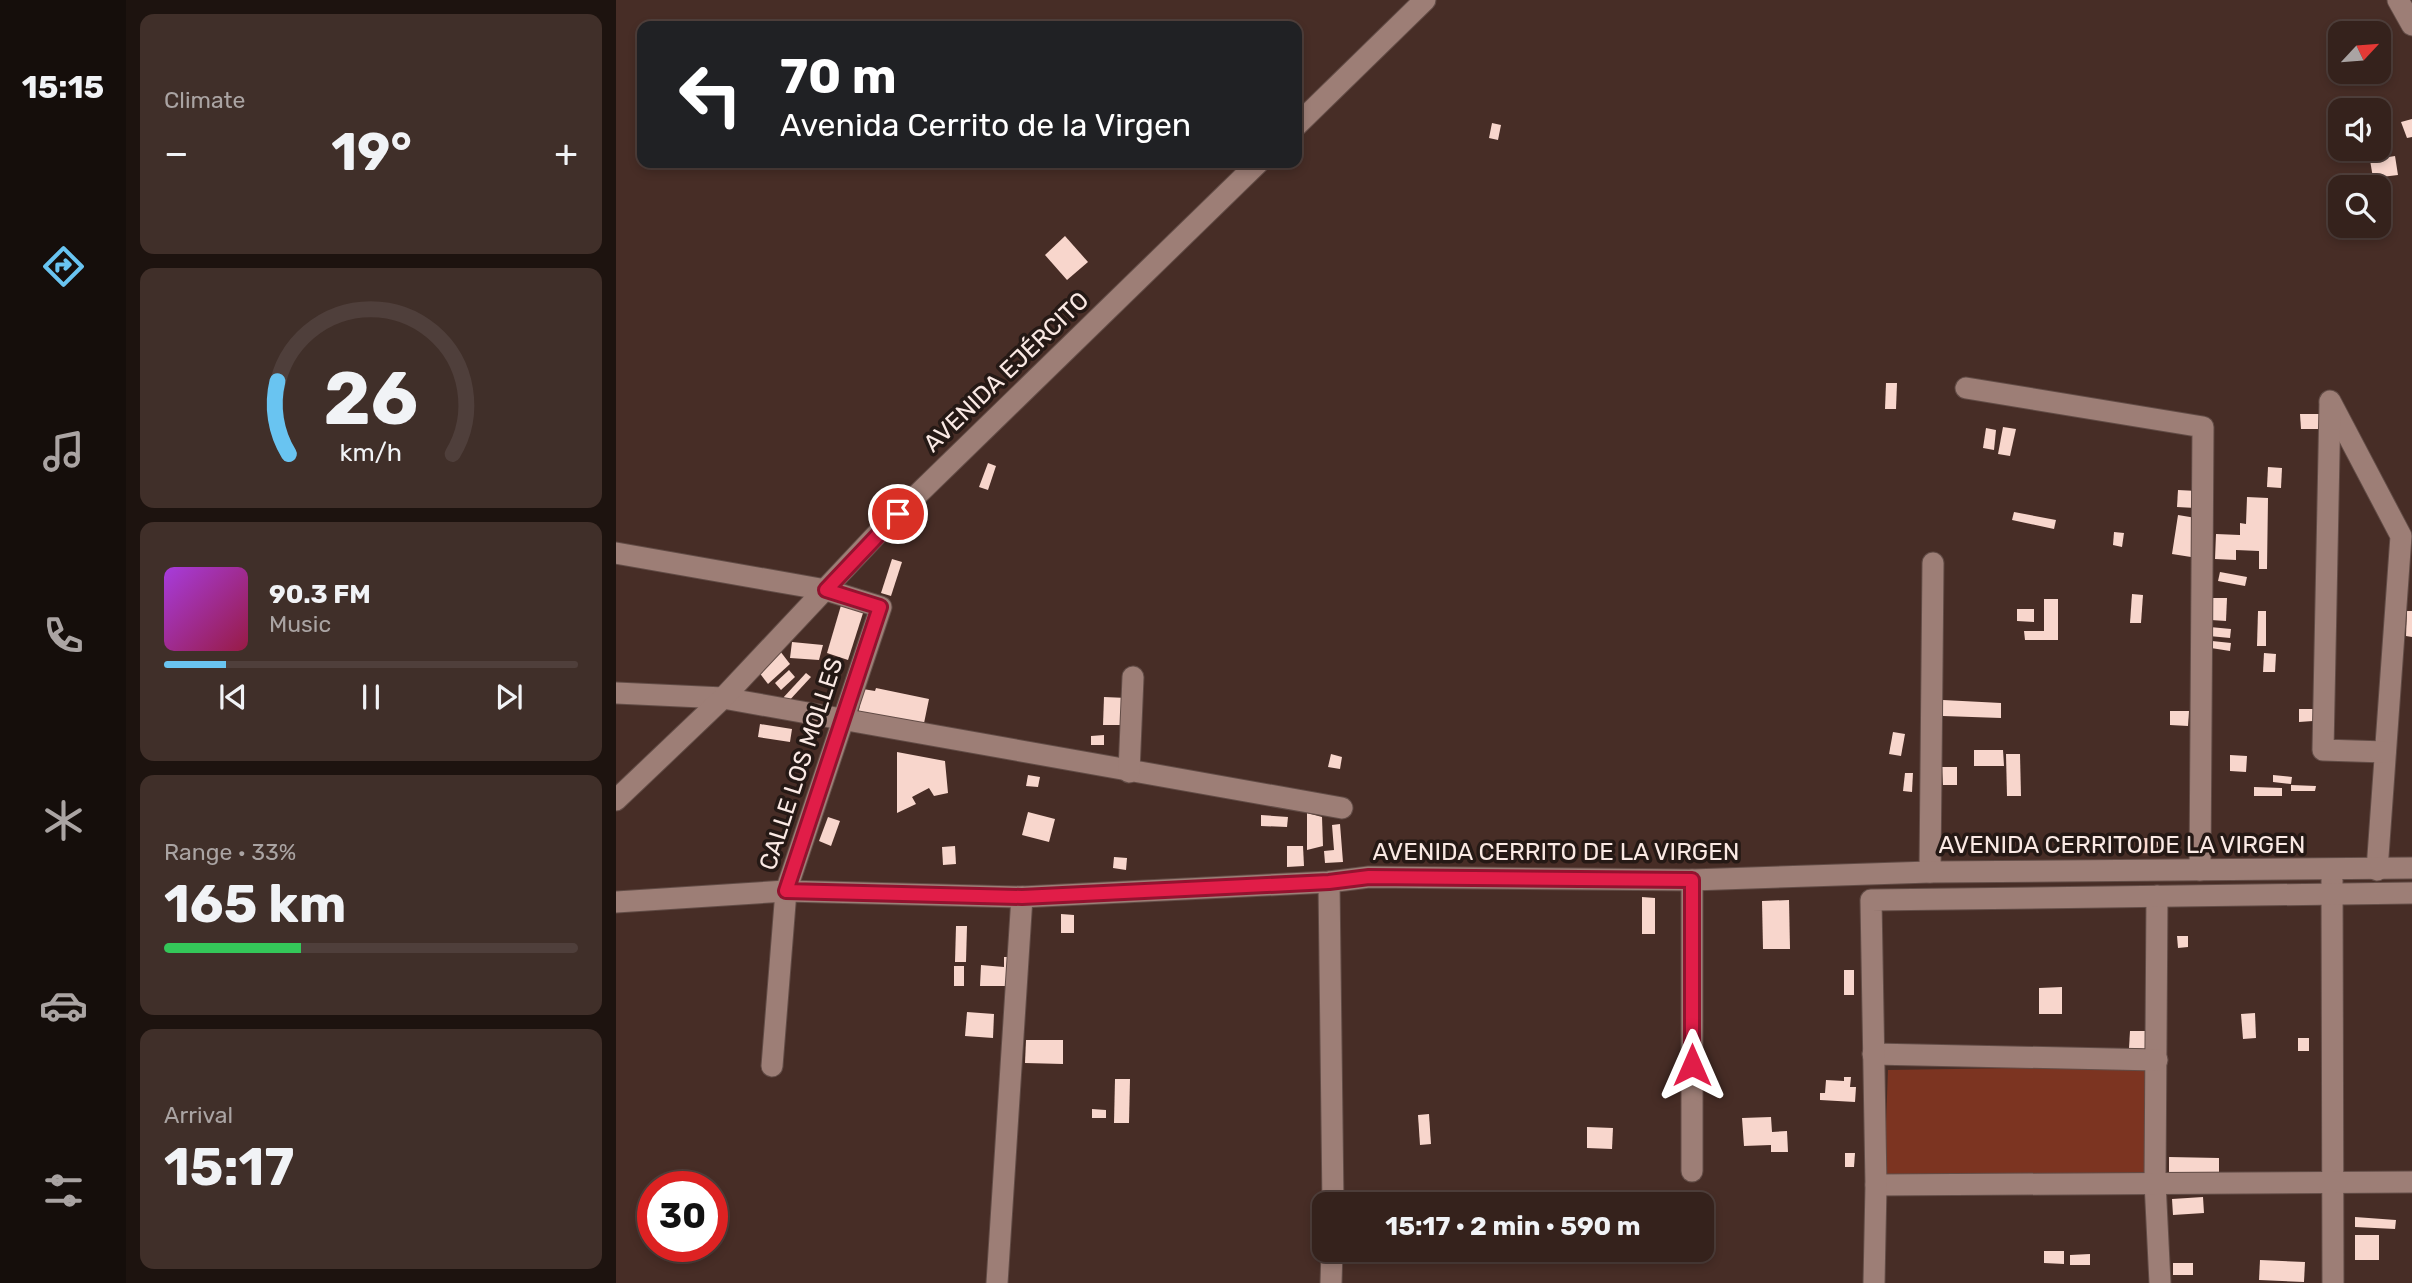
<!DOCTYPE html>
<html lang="en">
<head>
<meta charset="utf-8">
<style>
	:root { --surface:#35221c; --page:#402f29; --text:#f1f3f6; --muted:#aaa4a3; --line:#4f3f3b; --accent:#69c4f1 }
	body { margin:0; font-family:Rubik,sans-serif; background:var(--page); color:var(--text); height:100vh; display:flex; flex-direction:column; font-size:26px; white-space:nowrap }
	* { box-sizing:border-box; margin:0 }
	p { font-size:23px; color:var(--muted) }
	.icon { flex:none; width:38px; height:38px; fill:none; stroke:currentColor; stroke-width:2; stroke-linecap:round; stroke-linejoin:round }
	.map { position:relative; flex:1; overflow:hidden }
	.details { display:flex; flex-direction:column; gap:14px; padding:14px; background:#1d130f; width:490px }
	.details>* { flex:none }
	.top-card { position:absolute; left:21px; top:21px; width:665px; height:147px; border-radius:14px; box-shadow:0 4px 10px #0003,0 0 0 2px var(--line); background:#202124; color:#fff; overflow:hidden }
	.needle { width:46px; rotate:64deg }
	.controls { position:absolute; left:1712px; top:21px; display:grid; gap:14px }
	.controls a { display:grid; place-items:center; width:63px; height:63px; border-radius:14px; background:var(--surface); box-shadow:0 4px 10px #0003,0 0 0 2px var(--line); font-size:35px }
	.speed { position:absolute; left:21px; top:1171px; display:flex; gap:14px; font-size:35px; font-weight:700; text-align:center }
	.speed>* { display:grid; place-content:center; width:91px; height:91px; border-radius:50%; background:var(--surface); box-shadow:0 4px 10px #0003,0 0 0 2px var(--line); line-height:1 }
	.speed .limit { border:10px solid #d22; background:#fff; color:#111 }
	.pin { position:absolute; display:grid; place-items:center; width:60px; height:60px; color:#fff; margin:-30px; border:4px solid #fff; border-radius:50%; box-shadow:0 2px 7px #0007 }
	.me { position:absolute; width:77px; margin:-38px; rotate:0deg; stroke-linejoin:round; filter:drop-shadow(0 0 5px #0008) }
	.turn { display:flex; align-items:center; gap:24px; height:147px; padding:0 28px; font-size:32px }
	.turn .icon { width:91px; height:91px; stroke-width:2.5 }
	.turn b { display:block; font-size:49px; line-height:60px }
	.big { font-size:52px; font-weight:700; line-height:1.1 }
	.details .card { flex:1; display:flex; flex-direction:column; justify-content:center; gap:10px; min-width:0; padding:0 24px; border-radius:14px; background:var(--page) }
	.details .dial { align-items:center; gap:0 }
	.dial svg { height:182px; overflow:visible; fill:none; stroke:var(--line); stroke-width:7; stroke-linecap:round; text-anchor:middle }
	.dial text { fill:var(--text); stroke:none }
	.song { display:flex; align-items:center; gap:21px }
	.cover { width:84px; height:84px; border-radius:10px; background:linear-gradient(135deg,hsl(280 70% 55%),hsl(340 70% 35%)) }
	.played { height:7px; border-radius:4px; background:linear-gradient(90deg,var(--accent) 15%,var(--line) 15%) }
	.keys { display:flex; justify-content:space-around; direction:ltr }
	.heat { display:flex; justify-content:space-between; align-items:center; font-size:38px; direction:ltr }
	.charge { height:10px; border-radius:5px; background:linear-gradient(90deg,#34c759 33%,var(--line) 0) }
	.trip { position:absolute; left:696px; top:1192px; width:402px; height:70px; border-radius:14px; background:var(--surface); box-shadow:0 4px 10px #0003,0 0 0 2px var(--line); font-weight:700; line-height:70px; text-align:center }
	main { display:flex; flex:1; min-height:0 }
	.menu { display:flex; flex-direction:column; width:126px; justify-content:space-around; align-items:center; background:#150e0b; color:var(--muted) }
	.menu .icon { width:49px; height:49px }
	.menu .current { color:var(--accent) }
	.menu b { font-size:32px; color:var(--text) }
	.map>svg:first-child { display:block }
	.green { fill:#7c3421 }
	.building { fill:#f8d6cc }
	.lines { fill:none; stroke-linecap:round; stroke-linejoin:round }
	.minor-casing { stroke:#624c46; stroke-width:23 }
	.minor { stroke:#9d7e76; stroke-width:21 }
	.route-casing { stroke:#92132f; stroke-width:18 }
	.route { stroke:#e11d48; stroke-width:12 }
	.labels { text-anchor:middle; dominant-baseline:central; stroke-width:7; stroke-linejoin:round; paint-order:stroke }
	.street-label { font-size:24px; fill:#fae9e4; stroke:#251915 }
</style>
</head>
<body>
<main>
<nav class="menu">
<b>15:15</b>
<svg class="icon current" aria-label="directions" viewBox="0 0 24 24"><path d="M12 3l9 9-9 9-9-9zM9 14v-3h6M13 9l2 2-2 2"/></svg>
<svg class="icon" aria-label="music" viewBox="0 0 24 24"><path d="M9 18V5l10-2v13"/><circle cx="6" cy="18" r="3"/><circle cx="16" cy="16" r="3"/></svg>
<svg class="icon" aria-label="phone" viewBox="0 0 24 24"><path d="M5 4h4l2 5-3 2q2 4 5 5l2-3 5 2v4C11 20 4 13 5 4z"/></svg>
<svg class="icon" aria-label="climate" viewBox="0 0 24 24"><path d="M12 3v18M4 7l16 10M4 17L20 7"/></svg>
<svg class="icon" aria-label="car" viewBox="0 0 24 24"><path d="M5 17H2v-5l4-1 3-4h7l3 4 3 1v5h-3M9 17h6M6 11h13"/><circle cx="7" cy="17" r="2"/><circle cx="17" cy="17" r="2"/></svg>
<svg class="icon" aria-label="filters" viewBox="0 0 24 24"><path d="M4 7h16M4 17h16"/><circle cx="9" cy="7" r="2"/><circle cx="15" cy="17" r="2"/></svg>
</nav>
<section class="details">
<div class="card"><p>Climate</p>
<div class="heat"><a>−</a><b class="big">19°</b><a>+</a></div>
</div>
<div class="card dial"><svg viewBox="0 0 100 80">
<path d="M14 69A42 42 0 1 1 86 69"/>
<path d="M14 69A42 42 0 0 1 9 37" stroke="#69c4f1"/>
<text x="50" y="56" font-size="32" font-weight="700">26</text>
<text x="50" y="72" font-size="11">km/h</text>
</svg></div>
<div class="card">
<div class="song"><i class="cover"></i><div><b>90.3 FM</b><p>Music</p></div></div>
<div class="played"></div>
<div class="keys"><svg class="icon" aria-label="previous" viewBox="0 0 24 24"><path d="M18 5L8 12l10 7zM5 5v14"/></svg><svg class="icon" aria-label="pause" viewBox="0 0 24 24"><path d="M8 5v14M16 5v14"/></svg><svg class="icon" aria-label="next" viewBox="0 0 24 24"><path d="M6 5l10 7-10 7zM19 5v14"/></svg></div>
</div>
<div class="card"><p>Range · 33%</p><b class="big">165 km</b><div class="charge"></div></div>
<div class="card"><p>Arrival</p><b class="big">15:17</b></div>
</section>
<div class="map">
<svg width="1796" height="1283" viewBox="0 0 1796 1283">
	<rect width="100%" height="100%" fill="#472d26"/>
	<polygon class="green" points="1534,1066 1530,1177 1268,1176 1272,1070"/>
	<g class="building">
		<polygon points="1796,119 1796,137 1791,138 1785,122"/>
		<polygon points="876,123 885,125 882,140 873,138"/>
		<polygon points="1779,156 1782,175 1757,178 1754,160"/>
		<polygon points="449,236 472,262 451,280 429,255"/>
		<polygon points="1270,383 1281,383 1280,409 1269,409"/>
		<polygon points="1684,414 1707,414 1708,429 1685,429"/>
		<polygon points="1387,427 1400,429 1394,456 1382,454"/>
		<polygon points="1370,428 1380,430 1378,450 1367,448"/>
		<polygon points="372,463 380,466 372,490 363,487"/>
		<polygon points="1652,467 1666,468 1665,488 1651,487"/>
		<polygon points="1562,490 1581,491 1579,508 1561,507"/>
		<polygon points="1631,497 1652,498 1651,569 1643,569 1643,551 1620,550 1620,560 1599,559 1600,534 1624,535 1624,523 1630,524"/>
		<polygon points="1398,512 1440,520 1438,529 1396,520"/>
		<polygon points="1562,515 1580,518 1575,557 1556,554"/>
		<polygon points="1498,532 1508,533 1506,547 1497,545"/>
		<polygon points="276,559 286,562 275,596 265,593"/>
		<polygon points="1604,572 1631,577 1629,586 1602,581"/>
		<polygon points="1516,594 1527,595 1525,623 1514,623"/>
		<polygon points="1595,598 1611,598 1610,621 1595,620"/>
		<polygon points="1428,599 1442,599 1442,640 1409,640 1408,631 1428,631"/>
		<polygon points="226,602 248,610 232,660 211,653"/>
		<polygon points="1401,609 1418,609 1418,622 1401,621"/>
		<polygon points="1642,611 1650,611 1650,646 1641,646"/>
		<polygon points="1791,611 1796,611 1796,637 1790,636"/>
		<polygon points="1594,627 1615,629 1614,638 1593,636"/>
		<polygon points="1596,641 1615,643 1614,651 1595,648"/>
		<polygon points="176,642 207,645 203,660 174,658"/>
		<polygon points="164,651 174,664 152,684 142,671"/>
		<polygon points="1648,653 1660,654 1659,672 1647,672"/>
		<polygon points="173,670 179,677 165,690 159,683"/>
		<polygon points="190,673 195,677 171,703 166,699"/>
		<polygon points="260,688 313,699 307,728 242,715 247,689 259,691"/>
		<polygon points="488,697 511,698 510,725 487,725"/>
		<polygon points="1327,700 1385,703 1385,718 1327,716"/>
		<polygon points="1683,709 1697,709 1697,721 1683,722"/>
		<polygon points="1554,711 1573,711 1572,726 1554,725"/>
		<polygon points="144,724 176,729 174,742 142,737"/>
		<polygon points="1277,732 1289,734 1285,756 1273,754"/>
		<polygon points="488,735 488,745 475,745 475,736"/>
		<polygon points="1358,750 1387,750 1388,766 1358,766"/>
		<polygon points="281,752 329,761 332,793 318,796 313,788 296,797 300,804 281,813"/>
		<polygon points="715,754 726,757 724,769 712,767"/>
		<polygon points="1390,754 1404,754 1405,796 1391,796"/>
		<polygon points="1614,755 1631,756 1630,772 1614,771"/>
		<polygon points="1326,767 1341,767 1341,785 1327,785"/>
		<polygon points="1289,773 1297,773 1296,792 1287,791"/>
		<polygon points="412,775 424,777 422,787 410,786"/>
		<polygon points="1657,775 1676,777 1675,784 1657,782"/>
		<polygon points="1675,785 1700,786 1699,791 1675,791"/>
		<polygon points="1638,787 1666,788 1666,796 1638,796"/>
		<polygon points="412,812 439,819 433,842 406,835"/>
		<polygon points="691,813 706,817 707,846 691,850"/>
		<polygon points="645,815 672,817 671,827 645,826"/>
		<polygon points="212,817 224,821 215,846 203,841"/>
		<polygon points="724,824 727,862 709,863 708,851 718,850 716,825"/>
		<polygon points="1525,838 1562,839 1561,854 1524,853"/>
		<polygon points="339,846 340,864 327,865 326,847"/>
		<polygon points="671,846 687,846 688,866 671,867"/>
		<polygon points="498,857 511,858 510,870 497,868"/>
		<polygon points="1026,897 1039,898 1039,934 1026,934"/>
		<polygon points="1173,900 1174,949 1147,949 1146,901"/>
		<polygon points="445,914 458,915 458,933 445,933"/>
		<polygon points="340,926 351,926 350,962 339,962"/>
		<polygon points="1561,936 1572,936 1572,947 1562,948"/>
		<polygon points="388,957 394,957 391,986 364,986 365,965 388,967"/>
		<rect x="338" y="966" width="10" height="20"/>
		<rect x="1228" y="970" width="10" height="25"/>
		<polygon points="1446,987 1446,1014 1423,1014 1423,988"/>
		<polygon points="351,1012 378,1014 377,1038 349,1036"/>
		<polygon points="1639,1013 1640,1038 1627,1039 1625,1014"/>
		<polygon points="1514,1031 1529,1031 1529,1049 1513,1048"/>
		<rect x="1682" y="1038" width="11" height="13"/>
		<polygon points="410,1040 447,1040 447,1064 409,1063"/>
		<polygon points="1228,1077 1235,1077 1234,1087 1240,1087 1239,1102 1204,1100 1204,1093 1209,1093 1210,1080 1228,1081"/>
		<polygon points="499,1079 514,1079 513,1123 498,1123"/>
		<polygon points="476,1109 490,1110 490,1118 476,1118"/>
		<polygon points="813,1114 815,1144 804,1145 802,1115"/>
		<polygon points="1155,1117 1156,1132 1171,1131 1172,1152 1155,1152 1155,1145 1128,1146 1126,1118"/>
		<polygon points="971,1127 997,1128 996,1149 971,1148"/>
		<polygon points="1229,1153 1239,1153 1238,1167 1229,1167"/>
		<polygon points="1553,1157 1603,1158 1603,1176 1553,1176"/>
		<polygon points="1587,1197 1588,1213 1557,1215 1556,1199"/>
		<polygon points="1739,1217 1780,1220 1779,1229 1739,1227"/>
		<rect x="1739" y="1235" width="24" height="25"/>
		<polygon points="1428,1251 1448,1251 1448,1264 1428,1263"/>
		<polygon points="1474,1254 1474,1265 1454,1265 1454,1255"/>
		<polygon points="1644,1260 1689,1262 1688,1282 1643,1280"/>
		<rect x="1557" y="1263" width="20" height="12"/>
	</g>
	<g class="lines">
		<g class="minor-casing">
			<g id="minor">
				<polyline points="1782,0 1796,25"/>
				<polyline points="681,125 809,0"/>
				<polyline points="1350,388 1587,427 1584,870"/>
				<polyline points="1714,401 1785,536 1761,870"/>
				<polyline points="1714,403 1707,750 1769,752"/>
				<polyline points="0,553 210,590 265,607 170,891 156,1066"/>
				<polyline points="0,693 107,698 726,808"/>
				<polyline points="513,772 517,677"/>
				<polyline points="0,800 107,698 262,533 642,163"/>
				<polyline points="1314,872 1317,563"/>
				<polyline points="1076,880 1076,1171"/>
				<polyline points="1716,880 1717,1283"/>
				<polyline points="713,882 717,1204"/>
				<polyline points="1541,896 1539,1182 1544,1283"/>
				<polyline points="0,902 170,891 406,897 713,882 753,877 1076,880 1314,872 1796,868"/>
				<polyline points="1257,1054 1541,1060"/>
				<polyline points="1260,1185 1796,1182"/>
				<polyline points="381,1283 406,897"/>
				<polyline points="715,1283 716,1250"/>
				<polyline points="1258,1283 1260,1185 1255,900 1796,893"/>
			</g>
		</g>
		<use href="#minor" class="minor"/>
	</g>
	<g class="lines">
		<g class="route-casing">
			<polyline id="route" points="282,514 210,590 264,607 170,891 406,897 713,882 753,877 1076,880 1076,1065"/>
		</g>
		<use href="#route" class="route"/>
	</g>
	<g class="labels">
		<g class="street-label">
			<text transform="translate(390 372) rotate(-44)">AVENIDA EJÉRCITO</text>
			<text transform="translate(185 764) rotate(-72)">CALLE LOS MOLLES</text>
			<text x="1506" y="845">AVENIDA CERRITO DE LA VIRGEN</text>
			<text x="940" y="852">AVENIDA CERRITO DE LA VIRGEN</text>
		</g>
	</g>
</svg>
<div class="controls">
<a><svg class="needle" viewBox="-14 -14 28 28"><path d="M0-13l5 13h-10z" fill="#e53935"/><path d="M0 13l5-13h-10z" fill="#aaa4a3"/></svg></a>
<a><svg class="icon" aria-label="sound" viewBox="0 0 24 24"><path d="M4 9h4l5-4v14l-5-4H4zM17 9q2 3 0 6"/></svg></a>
<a><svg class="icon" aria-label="search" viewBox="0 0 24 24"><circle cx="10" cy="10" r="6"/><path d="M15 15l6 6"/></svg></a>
</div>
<div class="speed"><div class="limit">30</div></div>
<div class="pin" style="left:282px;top:514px;background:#d93025"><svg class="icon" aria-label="arrive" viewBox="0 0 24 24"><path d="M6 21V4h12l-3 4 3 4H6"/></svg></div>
<svg class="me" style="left:1076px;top:1065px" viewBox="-20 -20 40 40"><path d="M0-17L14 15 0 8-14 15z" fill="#e11d48" stroke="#fff" stroke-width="4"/></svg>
<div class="trip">15:17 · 2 min · 590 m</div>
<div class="top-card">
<div class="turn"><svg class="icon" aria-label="left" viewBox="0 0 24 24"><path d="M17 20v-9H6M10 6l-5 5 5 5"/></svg><div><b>70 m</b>Avenida Cerrito de la Virgen</div></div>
</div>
</div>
</main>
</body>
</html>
